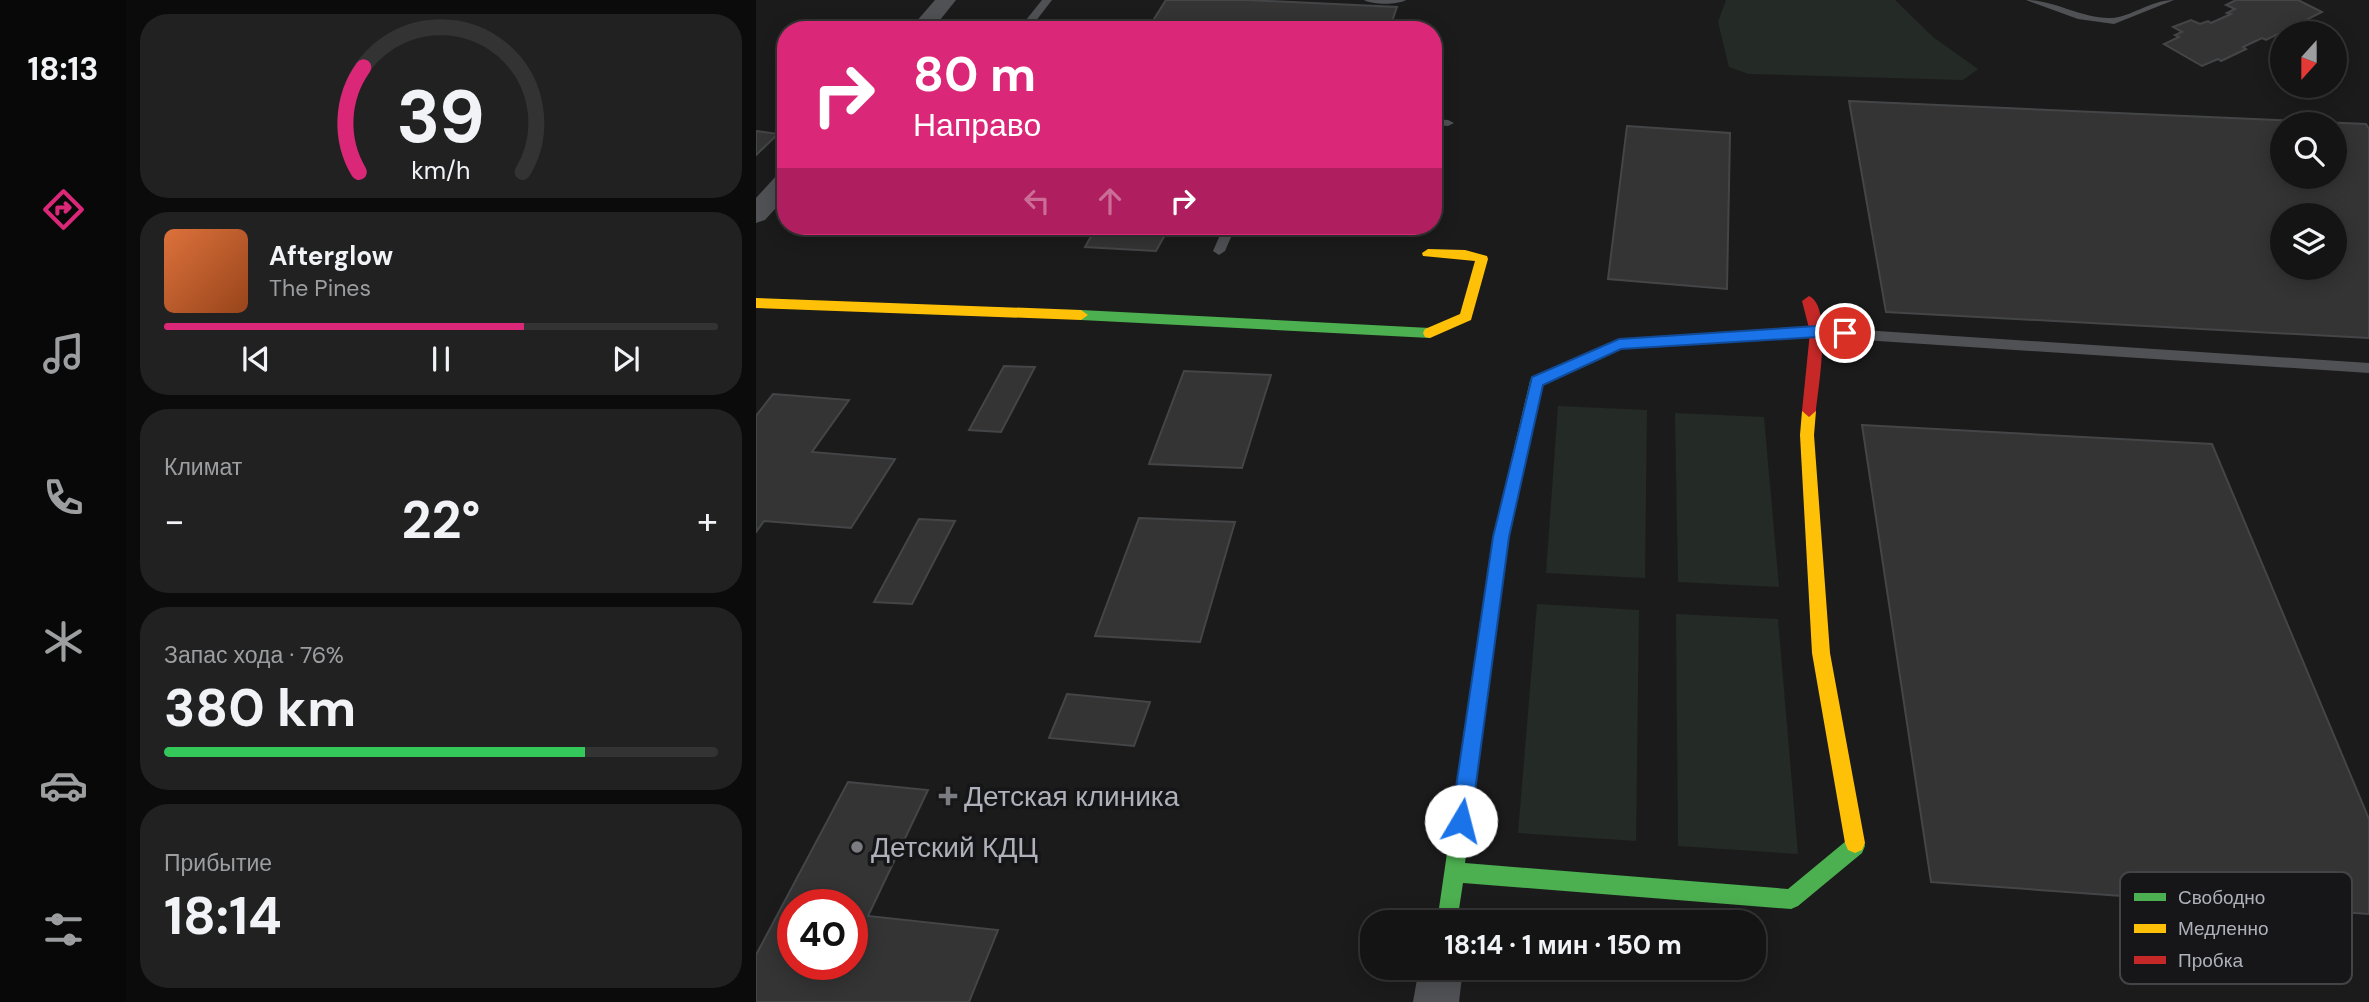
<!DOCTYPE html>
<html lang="ru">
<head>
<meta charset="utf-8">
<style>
	:root { --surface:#141414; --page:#212122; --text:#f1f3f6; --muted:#9d9ea0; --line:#333334; --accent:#db2777 }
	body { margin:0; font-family:"DM Sans",sans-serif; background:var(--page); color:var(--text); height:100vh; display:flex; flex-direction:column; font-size:26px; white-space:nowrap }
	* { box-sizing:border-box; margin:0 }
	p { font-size:23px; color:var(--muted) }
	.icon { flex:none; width:38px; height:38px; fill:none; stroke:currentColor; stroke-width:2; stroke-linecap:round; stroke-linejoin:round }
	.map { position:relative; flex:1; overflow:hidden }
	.panel { display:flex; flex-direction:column; gap:14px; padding:14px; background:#0b0b0b; width:630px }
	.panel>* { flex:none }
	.top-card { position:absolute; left:21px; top:21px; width:665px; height:214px; border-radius:28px; box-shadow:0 4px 18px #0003,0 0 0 2px var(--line); background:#db2777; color:#fff; overflow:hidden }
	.needle { width:46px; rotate:201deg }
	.buttons { position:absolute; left:1514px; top:21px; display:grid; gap:14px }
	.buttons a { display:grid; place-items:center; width:77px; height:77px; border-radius:50%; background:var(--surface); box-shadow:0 4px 18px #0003,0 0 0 2px var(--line); font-size:35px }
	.speed { position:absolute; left:21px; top:889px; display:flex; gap:14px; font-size:35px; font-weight:700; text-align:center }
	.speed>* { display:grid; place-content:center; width:91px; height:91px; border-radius:50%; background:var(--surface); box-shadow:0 4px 18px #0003,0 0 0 2px var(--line); line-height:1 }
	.speed .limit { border:10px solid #d22; background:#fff; color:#111 }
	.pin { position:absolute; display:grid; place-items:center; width:60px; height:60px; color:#fff; margin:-30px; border:4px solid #fff; border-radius:50%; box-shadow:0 2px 7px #0007 }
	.me { position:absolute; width:77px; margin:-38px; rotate:8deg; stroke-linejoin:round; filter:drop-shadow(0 0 5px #0008) }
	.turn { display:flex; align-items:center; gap:24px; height:147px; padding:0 21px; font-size:32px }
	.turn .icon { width:91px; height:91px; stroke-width:2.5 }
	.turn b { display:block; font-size:49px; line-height:60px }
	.lanes { display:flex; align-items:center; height:66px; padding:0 21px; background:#0003; justify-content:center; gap:35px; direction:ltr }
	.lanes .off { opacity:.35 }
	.big { font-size:52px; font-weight:700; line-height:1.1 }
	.panel .tile { flex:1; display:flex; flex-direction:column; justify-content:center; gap:10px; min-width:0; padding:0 24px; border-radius:28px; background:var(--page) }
	.panel .dial { align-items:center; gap:0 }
	.dial svg { height:182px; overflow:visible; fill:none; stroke:var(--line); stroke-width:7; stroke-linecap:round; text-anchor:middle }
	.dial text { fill:var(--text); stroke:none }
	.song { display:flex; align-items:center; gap:21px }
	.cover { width:84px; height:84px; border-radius:10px; background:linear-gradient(135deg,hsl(20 70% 55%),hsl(20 70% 35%)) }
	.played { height:7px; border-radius:4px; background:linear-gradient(90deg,var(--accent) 65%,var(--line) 65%) }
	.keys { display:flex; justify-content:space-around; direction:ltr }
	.heat { display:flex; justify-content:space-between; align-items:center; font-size:38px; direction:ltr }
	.charge { height:10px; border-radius:5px; background:linear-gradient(90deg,#34c759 76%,var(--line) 0) }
	.trip { position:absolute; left:604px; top:910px; width:406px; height:70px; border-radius:28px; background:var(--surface); box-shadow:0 4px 18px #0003,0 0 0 2px var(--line); font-weight:700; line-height:70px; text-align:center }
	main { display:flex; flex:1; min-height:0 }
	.dock { display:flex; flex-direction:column; width:126px; justify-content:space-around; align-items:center; background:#080808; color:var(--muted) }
	.dock .icon { width:49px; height:49px }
	.dock .active { color:var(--accent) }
	.dock b { font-size:32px; color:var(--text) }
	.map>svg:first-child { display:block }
	.green { fill:#242a25 }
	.building { fill:#343435; stroke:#444547; stroke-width:2; fill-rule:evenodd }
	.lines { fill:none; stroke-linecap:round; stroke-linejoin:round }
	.lane { fill:#505154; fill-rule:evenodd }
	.street { fill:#505154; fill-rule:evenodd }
	.fast { fill:#4caf50; fill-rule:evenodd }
	.slow { fill:#ffc107; fill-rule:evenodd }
	.jam { fill:#c62828; fill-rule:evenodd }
	.route { fill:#1a73e8; stroke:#114b97; stroke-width:2 }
	.poi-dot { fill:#7b7c82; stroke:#161517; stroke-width:2.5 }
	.labels { text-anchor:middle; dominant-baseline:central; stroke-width:7; stroke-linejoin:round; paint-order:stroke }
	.near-poi-label { font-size:28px; fill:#aeb1ba; stroke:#161517; text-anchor:start }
	.key { fill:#161517; stroke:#444448; stroke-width:2 }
	.key-label { font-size:19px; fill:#aeb1ba }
</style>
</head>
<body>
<main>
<nav class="dock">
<b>18:13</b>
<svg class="icon active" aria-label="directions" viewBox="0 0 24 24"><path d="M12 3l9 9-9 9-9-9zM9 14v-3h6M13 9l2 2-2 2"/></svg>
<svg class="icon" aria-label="music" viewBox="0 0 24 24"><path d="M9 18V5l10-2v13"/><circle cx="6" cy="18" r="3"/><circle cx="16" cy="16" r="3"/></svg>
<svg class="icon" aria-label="phone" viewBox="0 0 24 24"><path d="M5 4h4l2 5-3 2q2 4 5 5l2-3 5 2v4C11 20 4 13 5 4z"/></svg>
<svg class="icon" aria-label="climate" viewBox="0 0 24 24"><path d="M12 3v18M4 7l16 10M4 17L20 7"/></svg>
<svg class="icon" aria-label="car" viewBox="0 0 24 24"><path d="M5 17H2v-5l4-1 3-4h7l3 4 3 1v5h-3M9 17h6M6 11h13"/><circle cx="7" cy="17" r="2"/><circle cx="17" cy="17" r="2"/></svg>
<svg class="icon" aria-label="filters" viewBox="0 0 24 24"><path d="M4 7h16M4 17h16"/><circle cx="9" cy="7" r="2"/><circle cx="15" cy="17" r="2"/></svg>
</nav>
<section class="panel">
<div class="tile dial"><svg viewBox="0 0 100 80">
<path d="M14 69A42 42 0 1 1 86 69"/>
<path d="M14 69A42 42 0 0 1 16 23" stroke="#db2777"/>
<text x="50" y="56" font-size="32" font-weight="700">39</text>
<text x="50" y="72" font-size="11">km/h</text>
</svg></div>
<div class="tile">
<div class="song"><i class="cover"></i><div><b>Afterglow</b><p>The Pines</p></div></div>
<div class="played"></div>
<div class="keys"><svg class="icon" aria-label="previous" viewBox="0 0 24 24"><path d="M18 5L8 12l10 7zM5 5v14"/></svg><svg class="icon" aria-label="pause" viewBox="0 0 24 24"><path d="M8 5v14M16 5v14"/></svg><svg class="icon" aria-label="next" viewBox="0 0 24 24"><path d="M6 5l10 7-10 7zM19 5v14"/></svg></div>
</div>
<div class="tile"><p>Климат</p>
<div class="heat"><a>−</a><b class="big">22°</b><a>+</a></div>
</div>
<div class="tile"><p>Запас хода · 76%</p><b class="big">380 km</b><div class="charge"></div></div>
<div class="tile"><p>Прибытие</p><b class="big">18:14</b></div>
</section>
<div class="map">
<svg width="1613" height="1002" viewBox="0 0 1613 1002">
	<rect width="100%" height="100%" fill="#1b1b1b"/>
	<g class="green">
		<polygon points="970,0 1139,0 1177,37 1222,69 1207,80 993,74 973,67 962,22"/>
		<polygon points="802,406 891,410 889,578 790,573"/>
		<polygon points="919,413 1008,417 1023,587 922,582"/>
		<polygon points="781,604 883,610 880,841 762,833"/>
		<polygon points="920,614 1022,619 1042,854 922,846"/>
	</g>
	<g class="building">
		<polygon points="410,0 491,0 641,7 633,30 391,30"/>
		<polygon points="1480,0 1542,0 1566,12 1510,40 1506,38 1487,47 1490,49 1465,61 1462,59 1446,66 1408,44 1423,37 1419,35 1426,32 1417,27 1435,20 1444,24 1452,21 1455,23 1475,14 1471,13 1479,9 1470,5"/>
		<path d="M1093 101 1610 124 1613 129V338L1130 312ZM1526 124H1578V177H1526ZM1526 215H1578V268H1526Z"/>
		<polygon points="871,126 974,133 971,289 852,279"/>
		<polygon points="0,131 22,134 0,155"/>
		<polygon points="341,226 414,226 400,251 329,247"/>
		<polygon points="506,226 571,226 568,235 504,233"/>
		<polygon points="248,366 279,367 245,432 213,430"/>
		<polygon points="428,371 515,375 486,468 393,464"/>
		<polygon points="17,394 93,400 56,452 139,459 95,528 8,521 0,532 0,416"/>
		<polygon points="1106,425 1456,444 1613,819 1613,914 1175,882"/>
		<polygon points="383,518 479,522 444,642 339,636"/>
		<polygon points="163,519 199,521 156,604 118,602"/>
		<polygon points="311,694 394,702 378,746 293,738"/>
		<path d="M92 782 172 790 112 916 242 930 213 1002H0V955ZM37 905H96V964H37Z"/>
	</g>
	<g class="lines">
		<g class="lane">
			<polygon points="286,0 296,0 273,30 262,30"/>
			<path d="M608 0H650C641 5 617 5 608 0Z"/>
			<path d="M1270 0C1299 0 1326 19 1355 18 1376 17 1394 0 1418 0L1358 24 1322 19Z"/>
			<polygon points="677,119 692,120 698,123 692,126 677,125"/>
			<polygon points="468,226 480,226 469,251 463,255 457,251"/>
			<polygon points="1061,327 1613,363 1613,373 1061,337 1054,332"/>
		</g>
		<g class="street">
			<polygon points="179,0 200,0 176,30 153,30"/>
			<polygon points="30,173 30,197 9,220 0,223 0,198 21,175"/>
			<polygon points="663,968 707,968 703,1002 657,1002"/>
		</g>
		<g class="fast">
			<polygon points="325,310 674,328 681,333 674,338 325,320 318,315"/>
			<polygon points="840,350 847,355 845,359 787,384 753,537 709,863 1032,889 1090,841 1092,836 1099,833 1106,836 1109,846 1106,853 1042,906 1035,909 707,883 701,922 681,922 737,537 774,381 776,377"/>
		</g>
		<g class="slow">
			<polygon points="672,249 709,250 731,256 732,259 715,320 674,338 669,337 667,333 669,329 704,314 719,261 667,256 666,253"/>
			<polygon points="0,298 325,310 332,315 325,320 0,308"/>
			<polygon points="1061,327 1068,332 1061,337 865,349 840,360 833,355 835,351 863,339"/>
			<polygon points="1053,405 1060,411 1058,435 1074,653 1109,843 1106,850 1099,853 1092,850 1089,843 1056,653 1044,435 1046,411"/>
		</g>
		<path class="jam" d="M1053 296C1077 306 1062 389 1060 411L1053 417 1046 411 1054 332 1046 301Z"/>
	</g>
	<polygon class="route" points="1061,326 1089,328 1096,333 1089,338 1061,337 865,349 787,385 753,537 715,821 712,828 705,830 698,828 695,821 737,537 776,377 863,339"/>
	<g class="poi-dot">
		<path d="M188.5 785.5h7v7h7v7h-7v7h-7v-7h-7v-7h7z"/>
		<circle cx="101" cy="847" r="7"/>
	</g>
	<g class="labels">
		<g class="near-poi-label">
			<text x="208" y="796">Детская клиника</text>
			<text x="115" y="847">Детский КДЦ</text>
		</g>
	</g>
	<rect x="1364" y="872" width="232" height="112" rx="10" class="key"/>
	<rect x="1378" y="893" width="32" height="8" fill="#4caf50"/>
	<rect x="1378" y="924" width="32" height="9" fill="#ffc107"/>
	<rect x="1378" y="956" width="32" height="8" fill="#c62828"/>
	<g class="key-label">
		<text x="1422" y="904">Свободно</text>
		<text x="1422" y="935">Медленно</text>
		<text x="1422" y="967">Пробка</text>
	</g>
</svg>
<div class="buttons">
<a><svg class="needle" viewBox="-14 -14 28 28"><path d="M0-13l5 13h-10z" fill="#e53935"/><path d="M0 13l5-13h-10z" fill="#9d9ea0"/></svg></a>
<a><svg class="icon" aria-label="search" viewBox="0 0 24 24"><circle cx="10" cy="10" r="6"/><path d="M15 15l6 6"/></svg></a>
<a><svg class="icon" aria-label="layers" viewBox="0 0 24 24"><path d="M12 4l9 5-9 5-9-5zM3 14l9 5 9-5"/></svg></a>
</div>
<div class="speed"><div class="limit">40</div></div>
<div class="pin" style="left:1089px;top:333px;background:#d93025"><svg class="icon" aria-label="arrive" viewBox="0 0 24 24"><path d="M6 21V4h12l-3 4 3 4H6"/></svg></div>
<svg class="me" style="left:705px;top:821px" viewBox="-20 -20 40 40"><circle r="19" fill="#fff"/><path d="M0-13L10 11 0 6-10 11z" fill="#1a73e8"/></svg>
<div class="trip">18:14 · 1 мин · 150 m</div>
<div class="top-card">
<div class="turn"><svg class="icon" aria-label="right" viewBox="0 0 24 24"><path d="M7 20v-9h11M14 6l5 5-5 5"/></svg><div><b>80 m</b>Направо</div></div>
<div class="lanes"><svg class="icon off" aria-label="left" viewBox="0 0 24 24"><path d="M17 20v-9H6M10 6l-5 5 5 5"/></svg><svg class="icon off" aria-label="ahead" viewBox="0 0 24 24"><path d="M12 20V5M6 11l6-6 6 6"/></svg><svg class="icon" aria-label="right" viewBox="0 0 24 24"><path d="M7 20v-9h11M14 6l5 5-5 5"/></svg></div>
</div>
</div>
</main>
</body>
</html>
